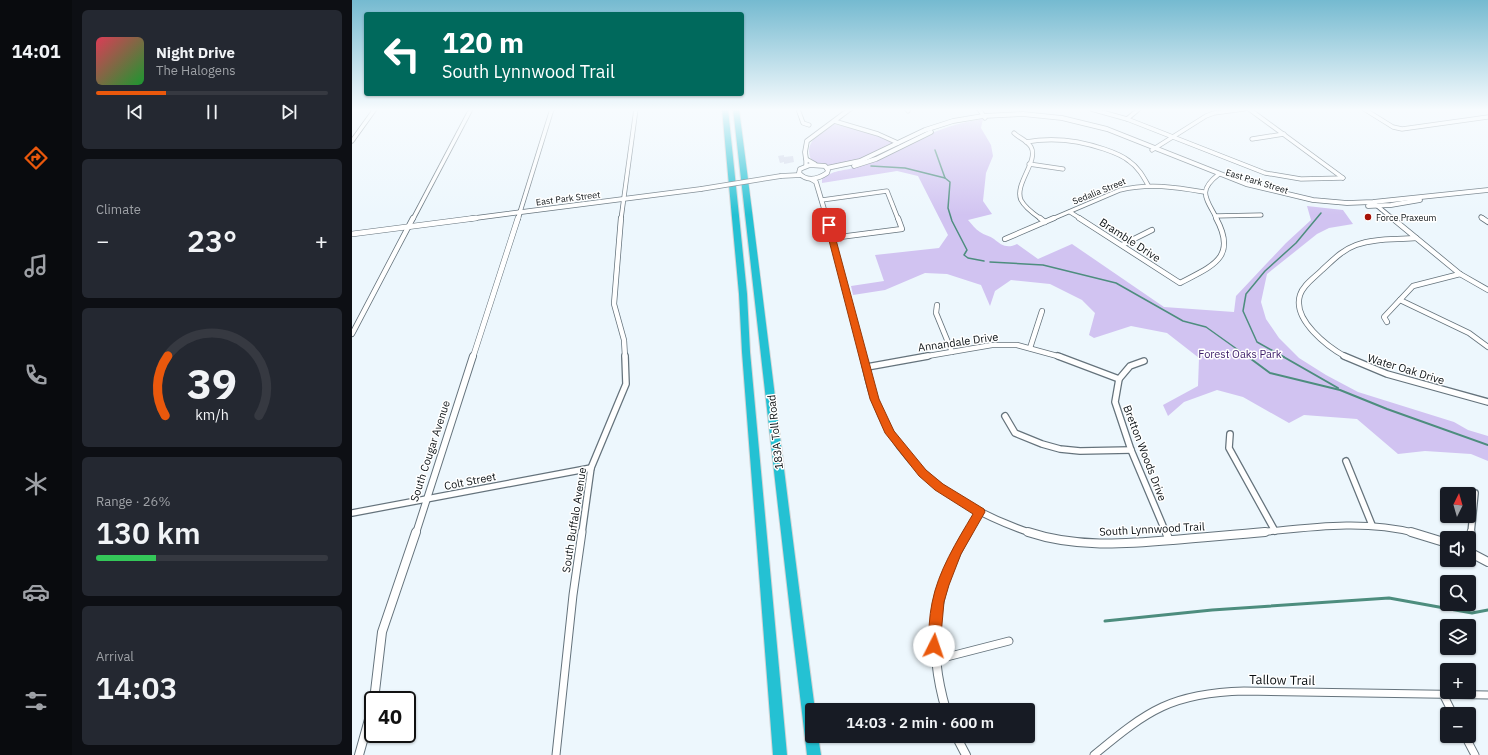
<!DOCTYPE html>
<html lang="en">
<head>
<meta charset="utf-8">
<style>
	:root { --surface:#171b24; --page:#242831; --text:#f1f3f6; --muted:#9ea1a6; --line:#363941; --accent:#ea580c }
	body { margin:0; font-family:"IBM Plex Sans",sans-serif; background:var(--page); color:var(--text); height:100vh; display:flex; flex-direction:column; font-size:15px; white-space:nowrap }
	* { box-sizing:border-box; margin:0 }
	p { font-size:13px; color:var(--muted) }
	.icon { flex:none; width:22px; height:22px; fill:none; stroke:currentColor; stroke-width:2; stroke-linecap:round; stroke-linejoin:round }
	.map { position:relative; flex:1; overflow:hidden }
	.drawer { display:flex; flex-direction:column; gap:10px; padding:10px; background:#0d0f14; width:280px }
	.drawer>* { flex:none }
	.hud { position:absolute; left:12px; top:12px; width:380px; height:84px; border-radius:4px; box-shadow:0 1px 3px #0004; background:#00695c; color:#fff; overflow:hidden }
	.needle { width:26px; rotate:5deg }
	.controls { position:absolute; left:1088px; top:487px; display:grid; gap:8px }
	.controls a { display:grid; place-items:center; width:36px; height:36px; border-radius:4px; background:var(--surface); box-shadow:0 1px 3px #0004; font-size:20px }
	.speed { position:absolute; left:12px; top:691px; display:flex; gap:8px; font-size:20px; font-weight:700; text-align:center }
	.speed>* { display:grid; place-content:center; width:52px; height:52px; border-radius:50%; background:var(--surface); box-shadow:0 1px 3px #0004; line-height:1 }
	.speed .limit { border:2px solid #111; border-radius:6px; background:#fff; color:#111 }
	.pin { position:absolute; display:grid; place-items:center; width:34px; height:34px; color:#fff; margin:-17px; border-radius:8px; box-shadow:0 2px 6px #0006 }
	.me { position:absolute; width:44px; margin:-22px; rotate:4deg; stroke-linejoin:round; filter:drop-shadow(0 0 3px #0008) }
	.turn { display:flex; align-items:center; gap:14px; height:84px; padding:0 12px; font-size:18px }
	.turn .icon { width:52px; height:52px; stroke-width:2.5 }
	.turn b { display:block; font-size:28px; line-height:34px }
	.big { font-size:30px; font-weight:600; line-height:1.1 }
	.drawer .card { flex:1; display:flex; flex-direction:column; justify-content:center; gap:6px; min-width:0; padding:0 14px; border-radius:6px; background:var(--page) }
	.drawer .dial { align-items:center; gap:0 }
	.dial svg { height:104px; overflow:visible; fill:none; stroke:var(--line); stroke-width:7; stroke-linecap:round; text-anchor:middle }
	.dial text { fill:var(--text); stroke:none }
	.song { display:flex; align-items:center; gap:12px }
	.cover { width:48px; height:48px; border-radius:6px; background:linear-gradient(135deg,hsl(350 70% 55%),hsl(130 70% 35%)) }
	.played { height:4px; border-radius:2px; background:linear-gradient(90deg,var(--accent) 30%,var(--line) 30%) }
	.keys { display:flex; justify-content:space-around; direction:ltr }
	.heat { display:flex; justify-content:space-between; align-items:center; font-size:22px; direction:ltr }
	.charge { height:6px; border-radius:3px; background:linear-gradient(90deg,#34c759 26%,var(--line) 0) }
	.trip { position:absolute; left:453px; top:703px; width:230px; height:40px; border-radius:4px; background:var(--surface); box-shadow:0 1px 3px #0004; font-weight:600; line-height:40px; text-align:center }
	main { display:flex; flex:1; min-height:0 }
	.menu { display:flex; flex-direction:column; width:72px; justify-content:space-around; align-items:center; background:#090b0e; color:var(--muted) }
	.menu .icon { width:28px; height:28px }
	.menu .on { color:var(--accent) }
	.menu b { font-size:18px; color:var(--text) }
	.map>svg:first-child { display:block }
	.green { fill:#d1c3f1 }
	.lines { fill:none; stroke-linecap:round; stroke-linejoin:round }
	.stream-far2 { stroke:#4d8d7e; stroke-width:1.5 }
	.stream-far1 { stroke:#4d8d7e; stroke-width:2 }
	.stream { stroke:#4d8d7e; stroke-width:3 }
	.building { fill:#d4daea }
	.minor-far3-casing { stroke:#65737c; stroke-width:5 }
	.minor-far2-casing { stroke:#65737c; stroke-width:6 }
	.minor-far1-casing { stroke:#65737c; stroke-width:8 }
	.minor-casing { stroke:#65737c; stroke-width:9 }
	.tertiary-far3-casing { stroke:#65737c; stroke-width:5.5 }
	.tertiary-far2-casing { stroke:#65737c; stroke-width:6 }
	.tertiary-far1-casing { stroke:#65737c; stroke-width:8 }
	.tertiary-casing { stroke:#65737c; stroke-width:10 }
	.motorway-casing { stroke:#d3d4d5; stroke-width:2 }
	.minor-far3 { stroke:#fff; stroke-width:3.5 }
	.minor-far2 { stroke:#fff; stroke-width:4.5 }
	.minor-far1 { stroke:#fff; stroke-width:5.5 }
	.minor { stroke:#fff; stroke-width:7 }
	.tertiary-far3 { stroke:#fff; stroke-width:4 }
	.tertiary-far2 { stroke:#fff; stroke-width:5 }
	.tertiary-far1 { stroke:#fff; stroke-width:6 }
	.tertiary { stroke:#fff; stroke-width:8 }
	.motorway { fill:#24c1d3; fill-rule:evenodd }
	.tertiary-bridge-casing { stroke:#65737c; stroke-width:5.5; stroke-linecap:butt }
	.tertiary-bridge { stroke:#fff; stroke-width:4 }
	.route { fill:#ea580c; stroke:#983908 }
	.poi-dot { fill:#a61208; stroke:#fff; stroke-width:1.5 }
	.labels { text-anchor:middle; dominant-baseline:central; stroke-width:3; stroke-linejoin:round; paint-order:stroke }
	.far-street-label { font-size:9px; fill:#0b1114; stroke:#fff }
	.far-poi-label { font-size:9px; fill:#0b1114; stroke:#fff; text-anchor:start }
	.street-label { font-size:11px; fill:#0b1114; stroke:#fff }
	.park-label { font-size:11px; fill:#3f216b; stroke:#fff }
	.near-street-label { font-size:13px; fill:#0b1114; stroke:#fff }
</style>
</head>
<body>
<main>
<nav class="menu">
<b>14:01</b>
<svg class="icon on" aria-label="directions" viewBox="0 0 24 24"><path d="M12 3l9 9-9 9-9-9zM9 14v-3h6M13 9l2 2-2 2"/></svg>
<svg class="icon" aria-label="music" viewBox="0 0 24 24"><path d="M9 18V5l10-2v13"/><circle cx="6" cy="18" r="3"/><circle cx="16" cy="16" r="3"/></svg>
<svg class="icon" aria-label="phone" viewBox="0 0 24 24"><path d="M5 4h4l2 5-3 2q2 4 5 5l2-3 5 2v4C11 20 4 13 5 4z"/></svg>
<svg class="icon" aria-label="climate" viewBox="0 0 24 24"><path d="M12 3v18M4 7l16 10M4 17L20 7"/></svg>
<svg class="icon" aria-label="car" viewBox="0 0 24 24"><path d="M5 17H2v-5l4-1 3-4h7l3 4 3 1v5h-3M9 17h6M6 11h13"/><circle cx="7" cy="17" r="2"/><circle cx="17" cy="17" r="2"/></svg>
<svg class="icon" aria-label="filters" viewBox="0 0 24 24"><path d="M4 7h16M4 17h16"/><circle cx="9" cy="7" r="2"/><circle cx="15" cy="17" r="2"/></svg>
</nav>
<section class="drawer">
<div class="card">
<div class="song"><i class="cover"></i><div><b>Night Drive</b><p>The Halogens</p></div></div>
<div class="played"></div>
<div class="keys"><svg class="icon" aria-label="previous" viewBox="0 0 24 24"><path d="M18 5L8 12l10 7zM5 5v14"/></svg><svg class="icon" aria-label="pause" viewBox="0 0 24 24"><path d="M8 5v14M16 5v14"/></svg><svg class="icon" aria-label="next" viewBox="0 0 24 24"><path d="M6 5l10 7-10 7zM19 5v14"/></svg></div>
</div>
<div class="card"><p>Climate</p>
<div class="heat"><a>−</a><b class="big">23°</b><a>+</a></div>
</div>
<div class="card dial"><svg viewBox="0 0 100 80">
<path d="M14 69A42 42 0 1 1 86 69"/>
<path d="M14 69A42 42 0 0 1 16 23" stroke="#ea580c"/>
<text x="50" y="56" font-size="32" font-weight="700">39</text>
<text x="50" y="72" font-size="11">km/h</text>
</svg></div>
<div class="card"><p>Range · 26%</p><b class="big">130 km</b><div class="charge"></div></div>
<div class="card"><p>Arrival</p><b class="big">14:03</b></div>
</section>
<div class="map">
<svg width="1136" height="755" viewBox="0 0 1136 755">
	<rect width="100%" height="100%" fill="#edf7fd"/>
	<g class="green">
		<path d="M631 119 629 128 639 145 641 156 634 173 631 201 640 214 616 220C620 224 623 229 628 232 632 235 638 236 642 239 649 245 655 249 665 244L686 259 720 244 812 307 882 312 884 296 934 243 959 220 955 206 991 210 1001 224 977 228 965 234 915 274 909 302 914 319 927 338 947 358 974 375 1006 392 1102 422 1116 430 1136 436V461L1119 454 1073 451 1046 454 1005 419 952 415 937 423 891 397 865 390 832 402 816 416 811 405 846 386 847 358 815 333 779 326 742 338 737 335 743 313 730 300 698 284 659 280 643 291 638 306 629 285 595 274 573 273 533 290 501 295 499 286 532 281 523 255 587 248 596 235 566 176 545 171 470 183V179C484 168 493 172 507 166 549 148 586 125 631 119Z"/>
		<path d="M482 124 525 135 542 142C532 154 493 165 478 165 473 166 464 163 460 161 450 143 468 132 482 124Z"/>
	</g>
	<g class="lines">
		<g class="stream-far2">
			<polyline points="583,150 593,178 598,182 596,208 600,221 615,250 612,255 616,258 632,261"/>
			<polyline points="519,166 553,168 593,178"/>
			<polyline points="638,262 691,265 764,283 831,321 854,327 896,357"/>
			<polyline points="932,357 905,342 891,311 894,294 913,271 944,243 969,213"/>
		</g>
		<g class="stream-far1">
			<polyline points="895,356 918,373 988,390 1035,409 1136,445"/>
			<polyline points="930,356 986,388"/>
		</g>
		<polyline class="stream" points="753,621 860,610 1037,598 1120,613 1136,610"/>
	</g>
	<polygon class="building" points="432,155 432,157 441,156 442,162 432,164 432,162 428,163 426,156"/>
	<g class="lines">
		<g class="minor-far3-casing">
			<g id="minor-far3">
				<polyline points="446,109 451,123 457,125"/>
				<polyline points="555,109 556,111"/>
				<polyline points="627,109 633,118"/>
				<polyline points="739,109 775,119 913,173 949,179 991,178"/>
				<polyline points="897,109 991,178"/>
				<polyline points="1012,109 1041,127 1050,129 1136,117"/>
				<polyline points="775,119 787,109"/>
				<polyline points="482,121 526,134 546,143"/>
				<path d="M662 133C667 138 675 140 679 147 687 161 662 184 669 200 673 208 682 214 689 219"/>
				<polyline points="900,139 932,134"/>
				<polyline points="0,141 23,109"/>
				<path d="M674 142C701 137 726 140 752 149 761 152 770 155 777 161 786 167 791 176 796 185"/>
				<polyline points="800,150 854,116 862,113 892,109"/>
				<polyline points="677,164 711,169"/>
				<polyline points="454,166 454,159 463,164"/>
				<polyline points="470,200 535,191 546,219"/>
				<polyline points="1023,204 1041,219"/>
				<polyline points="168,212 200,109"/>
				<polyline points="718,212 729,219"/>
				<polyline points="863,216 909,215"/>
				<polyline points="1129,217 1132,219"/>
				<polyline points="61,219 119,109"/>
				<polyline points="269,219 284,109"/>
				<path d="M700 219 768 190C797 183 823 187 852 192"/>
				<path d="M865 219C854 198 845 191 867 174"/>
			</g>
		</g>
		<g class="minor-far2-casing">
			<g id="minor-far2">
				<polyline points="269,218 262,304 272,340 273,357"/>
				<polyline points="688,218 693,222"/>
				<path d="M727 218 828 283C860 266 886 258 864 218"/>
				<polyline points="1040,218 1108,274 1136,290"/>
				<polyline points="1130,218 1136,222"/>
				<polyline points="480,238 550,229 546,218"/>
				<polyline points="653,239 702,218"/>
				<polyline points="770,245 800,230"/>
				<polyline points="1048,300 1117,333 1136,347"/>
				<polyline points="585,305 584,313 600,352"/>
				<polyline points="1035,322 1032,317 1061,286 1108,274"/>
				<polyline points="0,334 61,218"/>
				<polyline points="678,348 690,311"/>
				<polyline points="570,357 640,345 665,345 709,357"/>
				<path d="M994 357C976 347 940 320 948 295 951 285 962 278 970 270 980 261 990 250 1004 245 1023 238 1044 240 1064 238"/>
			</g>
		</g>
		<g class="minor-far1-casing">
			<g id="minor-far1">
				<polyline points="706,356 767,379"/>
				<polyline points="992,356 1035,374 1136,402"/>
				<polyline points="792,361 778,366 767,379 763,402 779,450 814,533"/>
				<polyline points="515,367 576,356"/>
				<polyline points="653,416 663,433 690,444 708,449 728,451 779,450"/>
				<polyline points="878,434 877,448 923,531"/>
				<polyline points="994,461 1020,525"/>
				<polyline points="0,513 239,468"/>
				<polyline points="230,533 239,468 274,384 273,356"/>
				<polyline points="1119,533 1123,493"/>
			</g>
		</g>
		<g class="minor-casing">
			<g id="minor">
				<polyline points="814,532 817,540"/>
				<polyline points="1117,549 1119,532"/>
				<polyline points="583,660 657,641"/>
				<polyline points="1091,694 1101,714"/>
				<polyline points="1113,736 1123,755"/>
				<polyline points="204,755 221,595 230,532"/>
				<path d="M742 755C796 710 820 693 892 691L1136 695"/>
			</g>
		</g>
		<g class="tertiary-far3-casing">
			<g id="tertiary-far3">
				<polyline points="454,159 453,152 455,141 498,109"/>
				<path d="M458 165 473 166 476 170 475 173C466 179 455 182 447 173L448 169Z"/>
				<polyline points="502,166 524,159 579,132"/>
				<polyline points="475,168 508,161 573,130 601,121 631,116 671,114 710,118 755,129 894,184 961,200 995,203 1021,202 1136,190"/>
				<polyline points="429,176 448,175"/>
				<polyline points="459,179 464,182 475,219"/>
				<polyline points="1016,206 1039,205 1068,200"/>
				<polyline points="116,219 349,189"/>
				<polyline points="166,219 168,212"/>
			</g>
		</g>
		<g class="tertiary-far2-casing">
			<g id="tertiary-far2">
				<polyline points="475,218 511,357"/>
				<polyline points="0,234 124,218"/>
				<polyline points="121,357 166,218"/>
			</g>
		</g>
		<g class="tertiary-far1-casing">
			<g id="tertiary-far1">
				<path d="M511 356C515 371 517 386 523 400 548 470 611 510 679 533"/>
				<polyline points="64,533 121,356"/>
				<polyline points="615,533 628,512"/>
				<path d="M901 533C955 528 1010 519 1063 533"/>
			</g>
		</g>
		<g class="tertiary-casing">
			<g id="tertiary">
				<path d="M676 532C724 548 772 544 821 540 852 537 882 535 913 532"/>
				<polyline points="1059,532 1095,543"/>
				<polyline points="1117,552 1136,562"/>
				<polyline points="22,700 30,632 64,532"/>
				<path d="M594 710C575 646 581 589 616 532"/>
				<polyline points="604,736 614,755"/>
				<polyline points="7,755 21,705"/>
			</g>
		</g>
		<g class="motorway-casing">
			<g id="motorway">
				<polygon points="370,109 376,109 395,294 398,352 435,755 421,755 390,352 387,294"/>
				<path d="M381 109H387C413 310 436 510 463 710H460V736H466L469 755H455C429 540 406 325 381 109Z"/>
			</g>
		</g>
		<use href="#minor-far3" class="minor-far3"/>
		<use href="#minor-far2" class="minor-far2"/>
		<use href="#minor-far1" class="minor-far1"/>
		<use href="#minor" class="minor"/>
		<use href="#tertiary-far3" class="tertiary-far3"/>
		<use href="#tertiary-far2" class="tertiary-far2"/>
		<use href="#tertiary-far1" class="tertiary-far1"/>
		<use href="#tertiary" class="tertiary"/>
		<use href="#motorway" class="motorway"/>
		<g class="tertiary-bridge-casing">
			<polyline id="tertiary-bridge" points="349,189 429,176"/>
		</g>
		<use href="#tertiary-bridge" class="tertiary-bridge"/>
	</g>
	<linearGradient id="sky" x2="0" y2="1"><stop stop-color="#75bad0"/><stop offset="0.51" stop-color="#f7fbfe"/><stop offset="1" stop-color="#f7fbfe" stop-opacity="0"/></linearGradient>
	<rect width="1136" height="215" fill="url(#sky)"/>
	<path class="route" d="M477 223 480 225 527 399 542 431 574 470 591 484 632 509 633 512 609 554 597 585 592 602 588 646 586 650 582 652 578 650 576 646C577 631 577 617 580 603 586 571 605 541 621 514L583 490 567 476 533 433 518 399 473 225Z"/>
	<circle class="poi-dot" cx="1016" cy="217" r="4"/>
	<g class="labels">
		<g class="far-street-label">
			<text transform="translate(905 181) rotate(17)">East Park Street</text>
			<text transform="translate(747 191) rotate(-22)">Sedalia Street</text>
			<text transform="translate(216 198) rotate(-7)">East Park Street</text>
		</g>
		<g class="far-poi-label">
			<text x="1024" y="217">Force Praxeum</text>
		</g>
		<g class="street-label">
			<text transform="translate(778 240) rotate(33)">Bramble Drive</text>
			<text transform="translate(606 342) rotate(-8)">Annandale Drive</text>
			<text transform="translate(1054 369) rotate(17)">Water Oak Drive</text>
			<text transform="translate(423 432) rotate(-96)">183A Toll Road</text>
			<text transform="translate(78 451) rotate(-72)">South Cougar Avenue</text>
			<text transform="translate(793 453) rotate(69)">Bretton Woods Drive</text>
			<text transform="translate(118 481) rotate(-11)">Colt Street</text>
			<text transform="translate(222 520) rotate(-81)">South Buffalo Avenue</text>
			<text transform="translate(800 529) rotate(-3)">South Lynnwood Trail</text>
		</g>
		<g class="park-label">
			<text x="888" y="354">Forest Oaks Park</text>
		</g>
		<g class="near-street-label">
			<text transform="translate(930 680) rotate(1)">Tallow Trail</text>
		</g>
	</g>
</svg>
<div class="controls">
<a><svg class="needle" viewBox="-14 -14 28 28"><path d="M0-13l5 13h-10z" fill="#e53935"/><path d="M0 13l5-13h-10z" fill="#9ea1a6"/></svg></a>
<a><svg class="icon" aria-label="sound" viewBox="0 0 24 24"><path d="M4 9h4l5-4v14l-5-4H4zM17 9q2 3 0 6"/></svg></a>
<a><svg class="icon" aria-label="search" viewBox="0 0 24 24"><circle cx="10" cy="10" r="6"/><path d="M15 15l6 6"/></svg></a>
<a><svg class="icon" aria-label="layers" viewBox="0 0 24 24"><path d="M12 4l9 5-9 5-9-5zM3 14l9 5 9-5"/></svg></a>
<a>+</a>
<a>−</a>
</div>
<div class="speed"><div class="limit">40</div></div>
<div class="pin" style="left:477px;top:225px;background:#d93025"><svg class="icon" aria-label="arrive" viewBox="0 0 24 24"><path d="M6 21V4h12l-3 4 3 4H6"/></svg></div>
<svg class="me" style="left:582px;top:646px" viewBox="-20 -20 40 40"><circle r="19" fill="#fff"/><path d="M0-13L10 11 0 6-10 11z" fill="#ea580c"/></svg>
<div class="trip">14:03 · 2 min · 600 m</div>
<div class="hud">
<div class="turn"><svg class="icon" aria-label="left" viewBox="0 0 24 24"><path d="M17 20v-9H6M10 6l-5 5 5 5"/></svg><div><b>120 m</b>South Lynnwood Trail</div></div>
</div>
</div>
</main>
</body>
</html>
